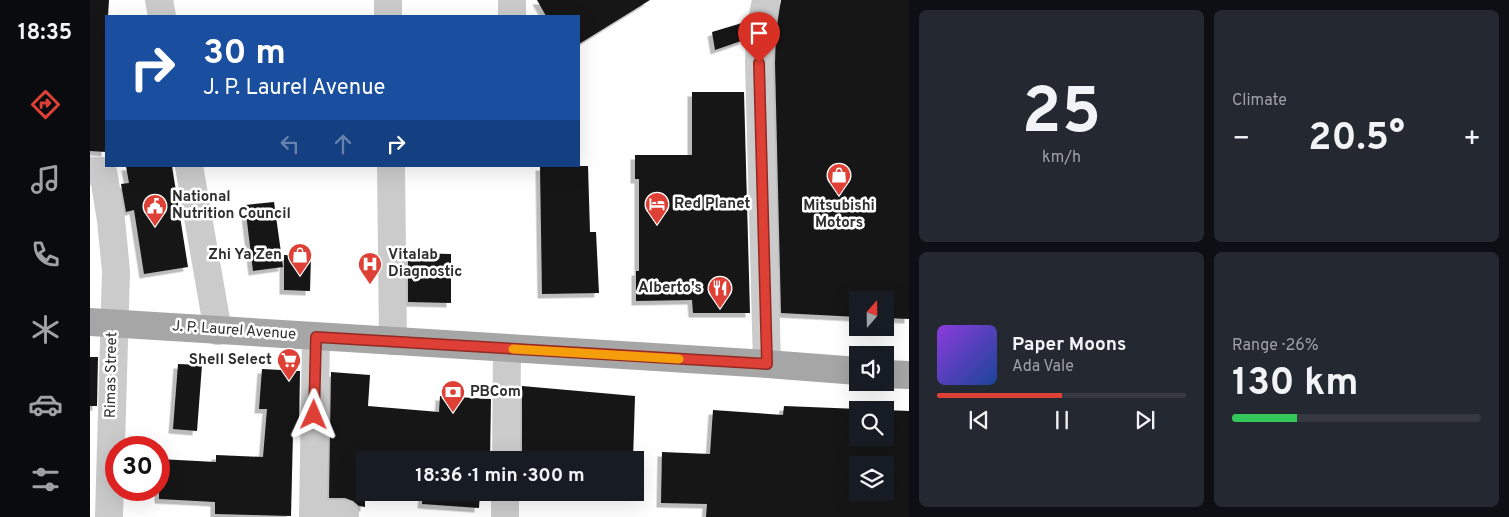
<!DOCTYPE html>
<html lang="en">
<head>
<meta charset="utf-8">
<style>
	:root { --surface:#171b24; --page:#242831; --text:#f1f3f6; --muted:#9ea1a6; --line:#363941; --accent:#df4036 }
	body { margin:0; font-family:Overpass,sans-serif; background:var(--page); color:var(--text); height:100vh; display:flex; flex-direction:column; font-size:19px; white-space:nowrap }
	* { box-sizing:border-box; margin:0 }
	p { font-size:16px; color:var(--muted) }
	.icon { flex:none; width:28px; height:28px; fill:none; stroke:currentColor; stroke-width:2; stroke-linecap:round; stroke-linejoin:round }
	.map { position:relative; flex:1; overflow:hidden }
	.sheet { display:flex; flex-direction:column; gap:10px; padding:10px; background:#0d0f14; width:600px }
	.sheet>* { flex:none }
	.top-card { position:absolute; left:15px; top:15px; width:475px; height:152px; border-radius:0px; box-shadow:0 5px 20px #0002; background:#1a4fa0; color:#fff; overflow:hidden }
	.needle { width:32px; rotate:20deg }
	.controls { position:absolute; left:759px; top:291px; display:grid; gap:10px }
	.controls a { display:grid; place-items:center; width:45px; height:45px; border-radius:0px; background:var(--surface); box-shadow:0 5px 20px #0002; font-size:25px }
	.speed { position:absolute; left:15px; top:436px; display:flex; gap:10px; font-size:25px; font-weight:700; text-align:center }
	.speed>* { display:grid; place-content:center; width:65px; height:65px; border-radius:50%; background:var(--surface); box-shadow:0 5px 20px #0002; line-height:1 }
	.speed .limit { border:8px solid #d22; background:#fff; color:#111 }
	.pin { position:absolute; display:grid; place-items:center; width:42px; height:42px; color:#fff; margin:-51px -21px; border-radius:50% 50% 50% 0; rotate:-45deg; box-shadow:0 0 5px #0007 }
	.pin .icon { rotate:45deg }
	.me { position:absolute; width:55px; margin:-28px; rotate:1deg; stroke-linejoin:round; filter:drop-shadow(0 0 4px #0008) }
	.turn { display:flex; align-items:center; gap:18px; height:105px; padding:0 15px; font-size:22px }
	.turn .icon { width:65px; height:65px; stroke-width:2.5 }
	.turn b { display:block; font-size:35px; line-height:42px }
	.lanes { display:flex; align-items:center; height:48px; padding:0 15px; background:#0003; justify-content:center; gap:25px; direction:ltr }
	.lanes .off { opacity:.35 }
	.big { font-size:38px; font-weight:700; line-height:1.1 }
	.sheet .widget { flex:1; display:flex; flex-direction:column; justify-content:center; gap:8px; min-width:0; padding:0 18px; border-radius:8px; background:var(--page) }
	.sheet .dial { align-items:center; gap:0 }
	.dial b { font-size:65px; line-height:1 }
	.song { display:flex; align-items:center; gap:15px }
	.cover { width:60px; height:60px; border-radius:8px; background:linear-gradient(135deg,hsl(270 70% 55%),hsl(220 70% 35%)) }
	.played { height:5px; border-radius:2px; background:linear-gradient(90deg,var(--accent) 50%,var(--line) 50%) }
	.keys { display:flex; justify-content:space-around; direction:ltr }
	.heat { display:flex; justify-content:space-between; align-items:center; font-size:28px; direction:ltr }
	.charge { height:8px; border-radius:4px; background:linear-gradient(90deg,#34c759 26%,var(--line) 0) }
	.sheet .tiles { flex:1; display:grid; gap:10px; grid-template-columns:repeat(2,1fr) }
	.trip { position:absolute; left:266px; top:451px; width:288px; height:50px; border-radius:0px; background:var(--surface); box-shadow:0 5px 20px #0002; font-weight:700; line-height:50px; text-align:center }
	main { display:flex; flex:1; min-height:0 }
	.dock { display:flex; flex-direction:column; width:90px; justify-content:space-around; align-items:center; background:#090b0e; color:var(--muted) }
	.dock .icon { width:35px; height:35px }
	.dock .selected { color:var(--accent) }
	.dock b { font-size:22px; color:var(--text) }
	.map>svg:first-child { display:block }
	.building { fill:#151515; fill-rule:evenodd; filter:url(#shadow) }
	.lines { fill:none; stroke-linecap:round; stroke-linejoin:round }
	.minor { stroke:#cbcbcb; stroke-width:28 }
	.major { stroke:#a6a6a6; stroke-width:28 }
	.route-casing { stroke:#912a23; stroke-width:12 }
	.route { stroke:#df4036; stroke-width:9 }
	.slow { stroke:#f59e0b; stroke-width:9 }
	.labels { text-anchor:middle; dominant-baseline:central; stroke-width:5; stroke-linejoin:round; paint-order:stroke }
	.poi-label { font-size:15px; font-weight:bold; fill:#2e2e2e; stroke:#fff; text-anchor:start }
	.street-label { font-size:15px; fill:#2e2e2e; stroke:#fff }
</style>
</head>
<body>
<main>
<nav class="dock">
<b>18:35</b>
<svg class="icon selected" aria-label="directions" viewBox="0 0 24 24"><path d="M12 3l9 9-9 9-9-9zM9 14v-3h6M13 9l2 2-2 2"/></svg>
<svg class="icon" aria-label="music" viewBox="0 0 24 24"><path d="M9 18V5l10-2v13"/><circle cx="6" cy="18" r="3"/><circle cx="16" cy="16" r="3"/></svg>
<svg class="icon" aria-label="phone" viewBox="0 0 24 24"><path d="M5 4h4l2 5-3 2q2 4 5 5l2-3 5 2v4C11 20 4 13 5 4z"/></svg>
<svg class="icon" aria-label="climate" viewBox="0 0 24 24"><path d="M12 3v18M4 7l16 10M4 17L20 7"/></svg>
<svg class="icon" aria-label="car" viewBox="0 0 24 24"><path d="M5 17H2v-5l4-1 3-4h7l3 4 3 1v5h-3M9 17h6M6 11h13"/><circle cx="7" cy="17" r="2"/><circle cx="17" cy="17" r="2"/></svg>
<svg class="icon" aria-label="filters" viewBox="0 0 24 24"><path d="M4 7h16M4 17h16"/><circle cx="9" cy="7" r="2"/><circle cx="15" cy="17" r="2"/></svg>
</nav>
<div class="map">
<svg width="819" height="517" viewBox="0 0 819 517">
	<defs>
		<filter id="shadow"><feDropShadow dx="-4.5" dy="4.5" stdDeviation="0" flood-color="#0004"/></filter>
	</defs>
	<rect width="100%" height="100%" fill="#fff"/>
	<g class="building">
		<polygon points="0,0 19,0 18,16 16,16 16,152 0,151"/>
		<polygon points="447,0 560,0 489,44 489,16 456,16"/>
		<polygon points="691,0 819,0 819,319 795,318 795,300 768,300 768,317 691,313 685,63 686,32"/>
		<polygon points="652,23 654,40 625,50 622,32"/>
		<polygon points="602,92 654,92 660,313 603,313 602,300 546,301 546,271 549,271 549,179 545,179 545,155 602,155"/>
		<polygon points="36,166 82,166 98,267 54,274 44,210 36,212 31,184 39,183"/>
		<polygon points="450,166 498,166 500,232 506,232 509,293 452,294"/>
		<polygon points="184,202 193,267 163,271 155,205"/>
		<polygon points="318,253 361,254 361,303 318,302"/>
		<polygon points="194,255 221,256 220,291 194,290"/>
		<polygon points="0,357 8,357 7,406 0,406"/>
		<polygon points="88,364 112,365 107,431 83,429"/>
		<polygon points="172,369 210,371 209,433 203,433 201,516 125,514 125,502 69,499 69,459 126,462 126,455 173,457 177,409 169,409"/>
		<polygon points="241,372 280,375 278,406 349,412 350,396 401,399 400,460 346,460 289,455 289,460 275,460 275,507 269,506 263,501 255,498 239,498"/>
		<polygon points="432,386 545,396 543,460 432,460"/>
		<path d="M694 406 819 411V517H616L617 504 571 503 572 452 620 454 623 410 693 415ZM768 410H795V438H768ZM768 465H795V492H768Z"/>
		<polygon points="333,492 390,492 389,508 332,504"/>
	</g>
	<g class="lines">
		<g class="minor">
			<polyline points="69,0 72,16"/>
			<polyline points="298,0 298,16"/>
			<polyline points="422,0 422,16"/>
			<polyline points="676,0 670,30 669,63 677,364"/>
			<polyline points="99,166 128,331"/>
			<polyline points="301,166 303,341"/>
			<polyline points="0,171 13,171 21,220 26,271 19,517"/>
			<polyline points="416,460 417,348"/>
			<polyline points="223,514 255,514"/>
			<polyline points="223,517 226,337"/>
			<polyline points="415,517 415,492"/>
		</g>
		<g class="major">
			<polyline points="0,322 677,364 768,371"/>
			<polyline points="795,374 819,375"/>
		</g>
	</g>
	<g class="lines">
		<g class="route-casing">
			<polyline id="route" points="224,415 226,337 677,364 669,63"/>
		</g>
		<use href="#route" class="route"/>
		<polyline class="slow" points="423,349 589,359"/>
	</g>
	<defs>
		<g id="shop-pin" transform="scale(1.25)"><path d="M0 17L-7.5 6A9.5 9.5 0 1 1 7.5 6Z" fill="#df4036" stroke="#fff"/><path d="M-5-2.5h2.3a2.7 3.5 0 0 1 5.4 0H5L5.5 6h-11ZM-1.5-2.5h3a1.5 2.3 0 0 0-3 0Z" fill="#fff"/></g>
		<g id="hotel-pin" transform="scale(1.25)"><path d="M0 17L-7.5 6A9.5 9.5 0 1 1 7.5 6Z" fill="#df4036" stroke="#fff"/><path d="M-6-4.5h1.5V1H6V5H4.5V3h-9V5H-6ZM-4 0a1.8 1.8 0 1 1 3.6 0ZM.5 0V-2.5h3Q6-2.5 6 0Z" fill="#fff"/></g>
		<g id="civic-pin" transform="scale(1.25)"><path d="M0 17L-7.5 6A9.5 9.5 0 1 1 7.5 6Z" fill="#df4036" stroke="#fff"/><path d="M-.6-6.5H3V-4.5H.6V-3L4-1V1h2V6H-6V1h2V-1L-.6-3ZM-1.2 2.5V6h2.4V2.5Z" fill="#fff"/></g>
		<g id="hospital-pin" transform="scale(1.25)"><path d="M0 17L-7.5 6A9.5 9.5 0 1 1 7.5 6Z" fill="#df4036" stroke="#fff"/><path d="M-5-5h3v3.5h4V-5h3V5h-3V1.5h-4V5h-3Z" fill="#fff"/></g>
		<g id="restaurant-pin" transform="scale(1.25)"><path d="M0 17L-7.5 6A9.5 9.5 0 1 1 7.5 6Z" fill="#df4036" stroke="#fff"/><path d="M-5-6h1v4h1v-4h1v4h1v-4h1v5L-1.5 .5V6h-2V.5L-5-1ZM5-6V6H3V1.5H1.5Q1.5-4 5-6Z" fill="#fff"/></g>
		<g id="supermarket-pin" transform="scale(1.25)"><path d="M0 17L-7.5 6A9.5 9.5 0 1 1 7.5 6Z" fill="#df4036" stroke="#fff"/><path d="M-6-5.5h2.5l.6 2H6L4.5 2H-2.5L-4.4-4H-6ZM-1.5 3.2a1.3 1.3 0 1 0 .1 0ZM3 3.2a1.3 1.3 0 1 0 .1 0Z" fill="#fff"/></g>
		<g id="bank-pin" transform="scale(1.25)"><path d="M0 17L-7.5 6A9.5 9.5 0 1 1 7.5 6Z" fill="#df4036" stroke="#fff"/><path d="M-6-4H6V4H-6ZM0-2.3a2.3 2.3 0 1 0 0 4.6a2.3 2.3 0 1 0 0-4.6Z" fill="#fff"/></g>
	</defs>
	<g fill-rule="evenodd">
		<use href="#shop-pin" x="749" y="175"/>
		<use href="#hotel-pin" x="567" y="204"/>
		<use href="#civic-pin" x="65" y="206"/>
		<use href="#shop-pin" x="210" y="255"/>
		<use href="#hospital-pin" x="280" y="264"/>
		<use href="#restaurant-pin" x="630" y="288"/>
		<use href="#supermarket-pin" x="199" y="360"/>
		<use href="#bank-pin" x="363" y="392"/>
	</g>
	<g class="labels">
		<g class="poi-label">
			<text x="82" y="197">National<tspan x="82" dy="17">Nutrition Council</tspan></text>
			<text x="584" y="204">Red Planet</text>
			<text x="749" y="206" text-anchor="middle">Mitsubishi<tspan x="749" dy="17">Motors</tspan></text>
			<text x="192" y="255" text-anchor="end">Zhi Ya Zen</text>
			<text x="298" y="255">Vitalab<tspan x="298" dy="17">Diagnostic</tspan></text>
			<text x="612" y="288" text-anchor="end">Alberto's</text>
			<text x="182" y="360" text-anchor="end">Shell Select</text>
			<text x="380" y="392">PBCom</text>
		</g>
		<g class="street-label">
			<text transform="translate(144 331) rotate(4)">J. P. Laurel Avenue</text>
			<text transform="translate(22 375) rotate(-89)">Rimas Street</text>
		</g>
	</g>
</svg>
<div class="controls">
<a><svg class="needle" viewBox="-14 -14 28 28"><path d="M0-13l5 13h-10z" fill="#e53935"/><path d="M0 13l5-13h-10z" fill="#9ea1a6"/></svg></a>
<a><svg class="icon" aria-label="sound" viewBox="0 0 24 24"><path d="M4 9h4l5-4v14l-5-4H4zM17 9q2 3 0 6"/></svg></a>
<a><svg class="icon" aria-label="search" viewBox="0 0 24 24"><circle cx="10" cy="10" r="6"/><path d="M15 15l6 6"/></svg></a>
<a><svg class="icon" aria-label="layers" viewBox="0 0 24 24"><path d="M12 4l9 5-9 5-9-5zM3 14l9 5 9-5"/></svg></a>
</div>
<div class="speed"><div class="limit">30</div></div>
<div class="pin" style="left:669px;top:63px;background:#d93025"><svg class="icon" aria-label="arrive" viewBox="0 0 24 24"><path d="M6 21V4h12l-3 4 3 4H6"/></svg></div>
<svg class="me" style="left:224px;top:415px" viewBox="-20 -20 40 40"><path d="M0-17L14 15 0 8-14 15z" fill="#df4036" stroke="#fff" stroke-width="4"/></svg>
<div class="trip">18:36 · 1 min · 300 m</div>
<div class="top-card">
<div class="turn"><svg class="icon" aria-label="right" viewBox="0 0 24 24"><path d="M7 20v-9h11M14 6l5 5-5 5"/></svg><div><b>30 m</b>J. P. Laurel Avenue</div></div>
<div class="lanes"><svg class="icon off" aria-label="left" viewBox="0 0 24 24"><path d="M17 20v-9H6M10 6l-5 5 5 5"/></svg><svg class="icon off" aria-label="ahead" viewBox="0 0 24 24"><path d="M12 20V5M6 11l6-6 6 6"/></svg><svg class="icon" aria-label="right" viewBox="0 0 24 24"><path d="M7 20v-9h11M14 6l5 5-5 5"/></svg></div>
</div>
</div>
<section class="sheet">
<div class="tiles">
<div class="widget dial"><b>25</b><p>km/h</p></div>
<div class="widget"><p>Climate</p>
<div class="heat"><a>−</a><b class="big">20.5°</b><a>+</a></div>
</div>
<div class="widget">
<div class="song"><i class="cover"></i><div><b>Paper Moons</b><p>Ada Vale</p></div></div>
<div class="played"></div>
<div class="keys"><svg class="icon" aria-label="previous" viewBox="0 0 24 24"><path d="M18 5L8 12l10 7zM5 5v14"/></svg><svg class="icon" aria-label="pause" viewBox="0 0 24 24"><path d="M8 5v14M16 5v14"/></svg><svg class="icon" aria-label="next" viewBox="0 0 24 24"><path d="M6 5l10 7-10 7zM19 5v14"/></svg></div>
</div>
<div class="widget"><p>Range · 26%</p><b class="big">130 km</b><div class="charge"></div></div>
</div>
</section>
</main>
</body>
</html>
